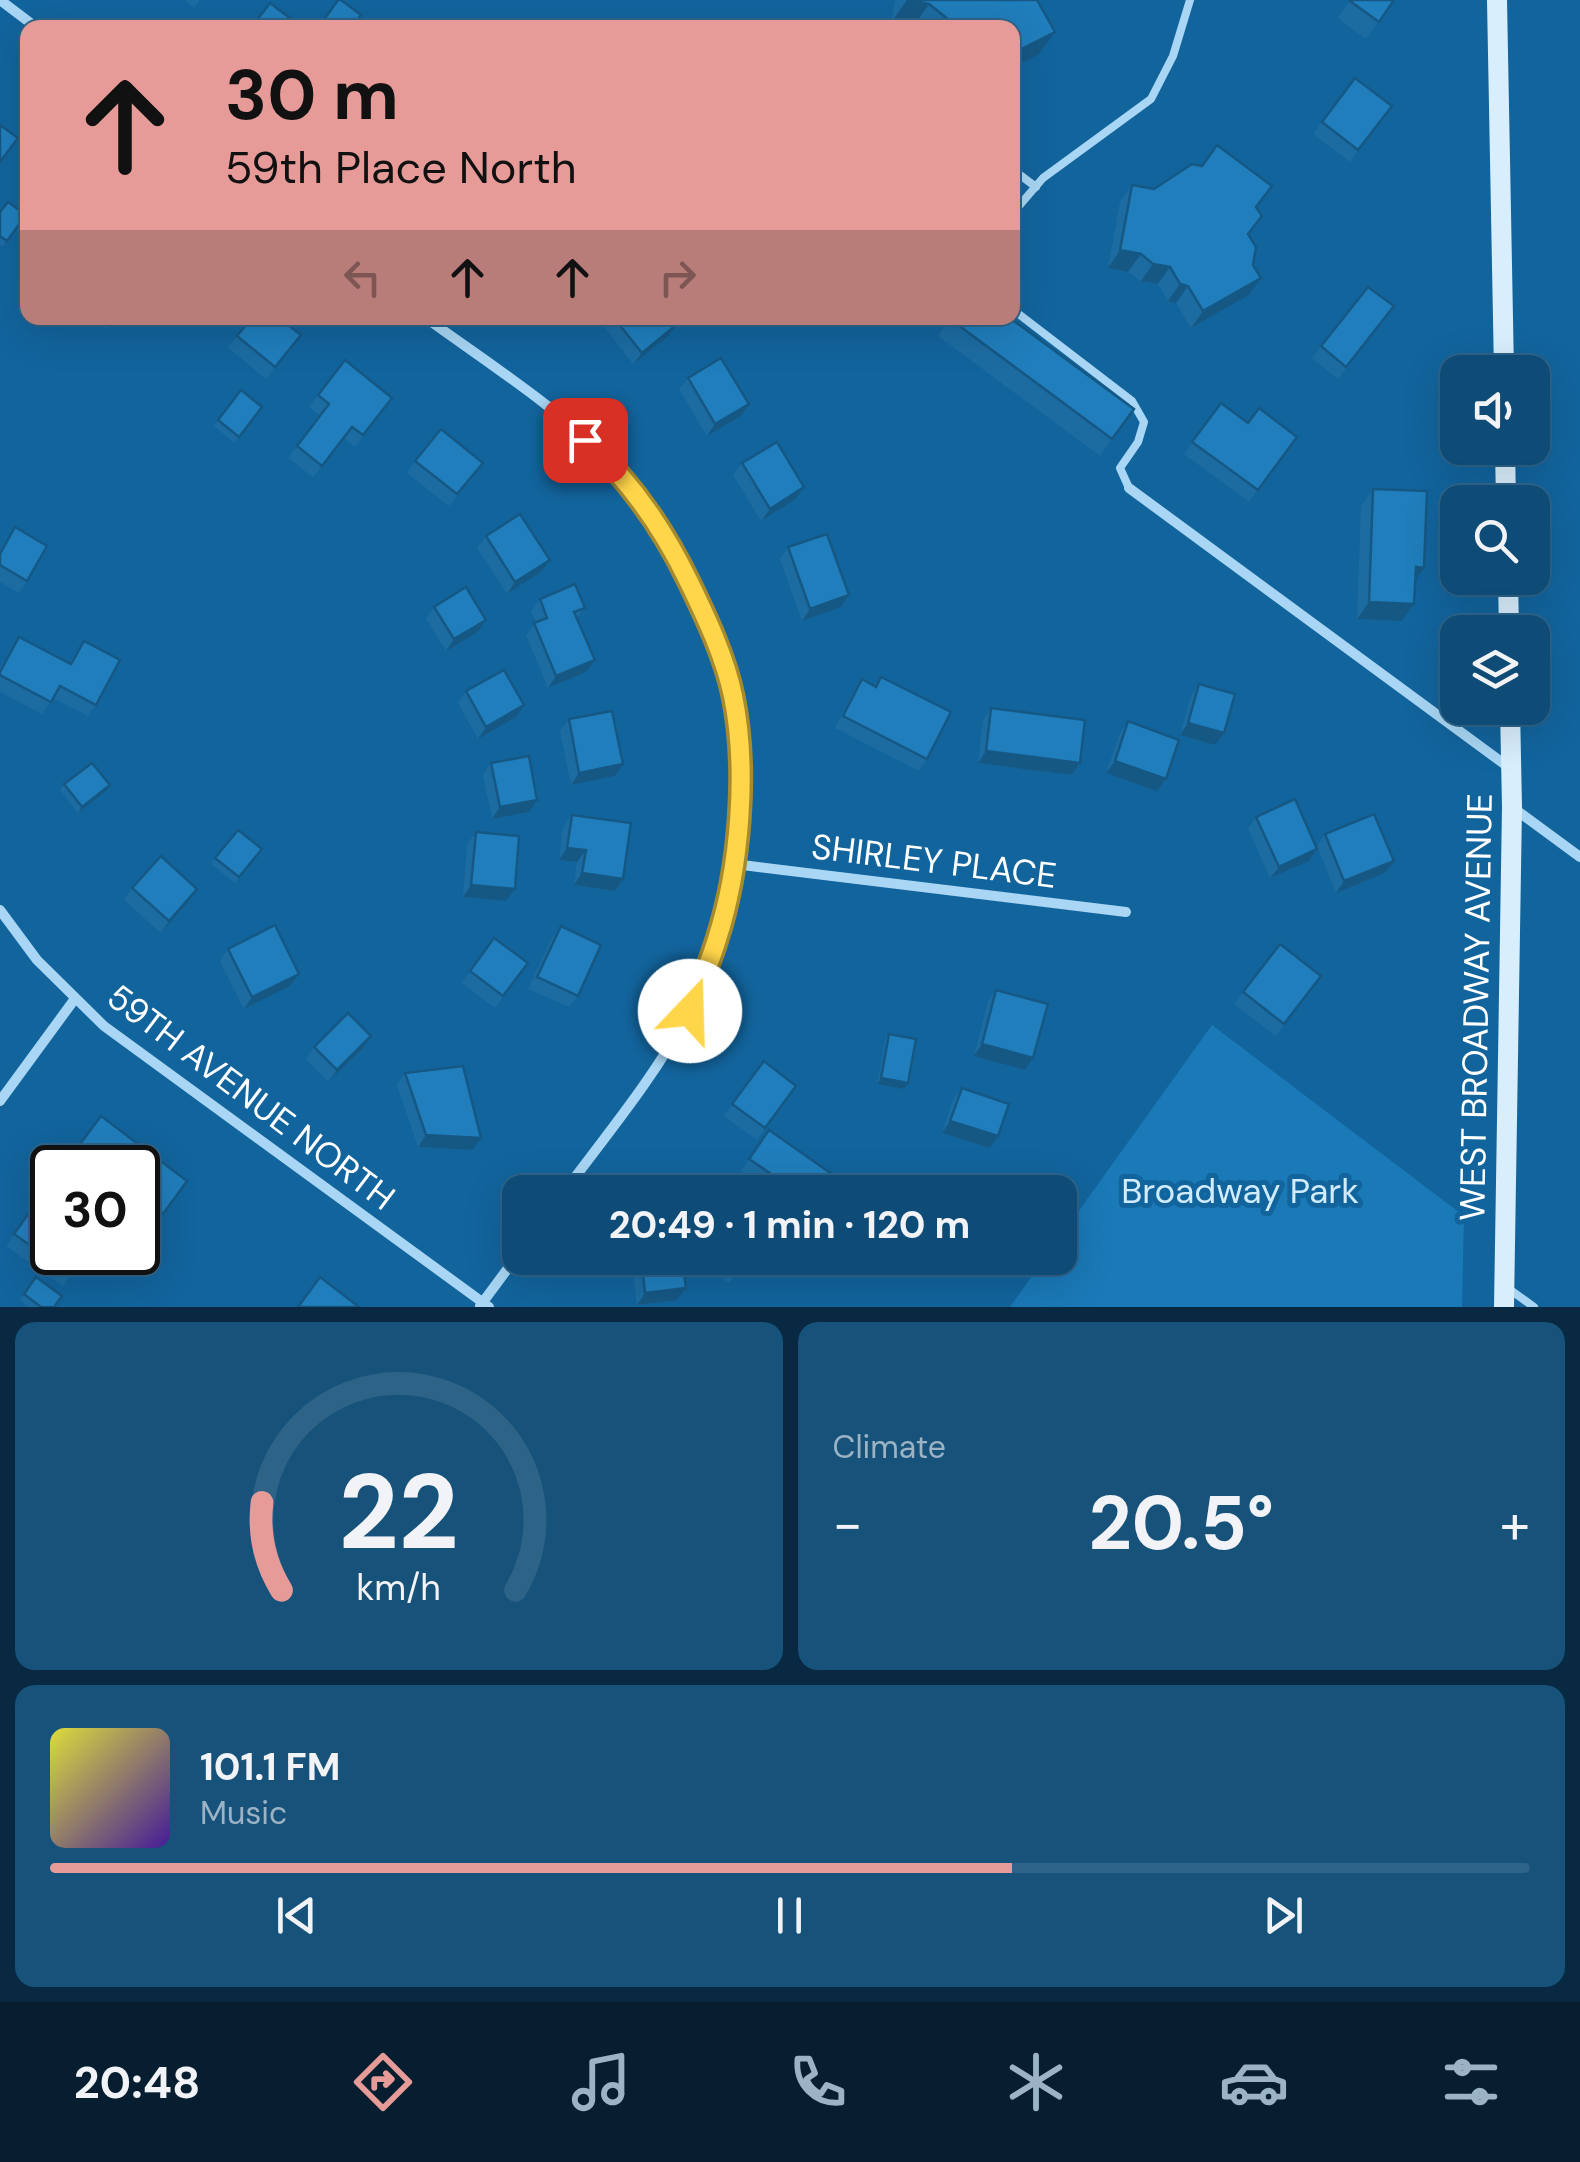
<!DOCTYPE html>
<html lang="en">
<head>
<meta charset="utf-8">
<style>
	:root { --surface:#0e4b76; --page:#17527b; --text:#f1f3f6; --muted:#9bb3c5; --line:#2e6388; --accent:#e69b98 }
	body { margin:0; font-family:"DM Sans",sans-serif; background:var(--page); color:var(--text); height:100vh; display:flex; flex-direction:column; font-size:38px; white-space:nowrap }
	* { box-sizing:border-box; margin:0 }
	p { font-size:32px; color:var(--muted) }
	.icon { flex:none; width:55px; height:55px; fill:none; stroke:currentColor; stroke-width:2; stroke-linecap:round; stroke-linejoin:round }
	.map { position:relative; height:1307px; overflow:hidden }
	.details { display:flex; flex-direction:column; gap:15px; padding:15px; background:#082941; flex:1 }
	.details>* { flex:none }
	.top-card { position:absolute; left:20px; top:20px; width:1000px; height:305px; border-radius:20px; box-shadow:0 10px 40px #0002,0 0 0 2px var(--line); background:#e69b98; color:#111; overflow:hidden }
	.tools { position:absolute; left:1440px; top:355px; display:grid; gap:20px }
	.tools a { display:grid; place-items:center; width:110px; height:110px; border-radius:20px; background:var(--surface); box-shadow:0 10px 40px #0002,0 0 0 2px var(--line); font-size:50px }
	.speed { position:absolute; left:30px; top:1145px; display:flex; gap:20px; font-size:50px; font-weight:700; text-align:center }
	.speed>* { display:grid; place-content:center; width:130px; height:130px; border-radius:50%; background:var(--surface); box-shadow:0 10px 40px #0002,0 0 0 2px var(--line); line-height:1 }
	.speed .limit { border:5px solid #111; border-radius:15px; background:#fff; color:#111 }
	.pin { position:absolute; display:grid; place-items:center; width:85px; height:85px; color:#fff; margin:-42px; border-radius:20px; box-shadow:0 5px 15px #0006 }
	.me { position:absolute; width:110px; margin:-55px; rotate:21deg; stroke-linejoin:round; filter:drop-shadow(0 0 8px #0008) }
	.turn { display:flex; align-items:center; gap:35px; height:210px; padding:0 40px; font-size:45px }
	.turn .icon { width:130px; height:130px; stroke-width:2.5 }
	.turn b { display:block; font-size:70px; line-height:85px }
	.lanes { display:flex; align-items:center; height:95px; padding:0 40px; background:#0003; justify-content:center; gap:50px; direction:ltr }
	.lanes .off { opacity:.35 }
	.big { font-size:75px; font-weight:700; line-height:1.1 }
	.details .card { flex:1; display:flex; flex-direction:column; justify-content:center; gap:15px; min-width:0; padding:0 35px; border-radius:20px; background:var(--page) }
	.details .dial { align-items:center; gap:0 }
	.dial svg { height:260px; overflow:visible; fill:none; stroke:var(--line); stroke-width:7; stroke-linecap:round; text-anchor:middle }
	.dial text { fill:var(--text); stroke:none }
	.song { display:flex; align-items:center; gap:30px }
	.cover { width:120px; height:120px; border-radius:15px; background:linear-gradient(135deg,hsl(60 70% 55%),hsl(260 70% 35%)) }
	.played { height:10px; border-radius:5px; background:linear-gradient(90deg,var(--accent) 65%,var(--line) 65%) }
	.keys { display:flex; justify-content:space-around; direction:ltr }
	.heat { display:flex; justify-content:space-between; align-items:center; font-size:55px; direction:ltr }
	.details .tiles { flex:1; display:grid; gap:15px; grid-template-columns:1fr 1fr }
	.card:last-child { grid-column:span 2 }
	.trip { position:absolute; left:502px; top:1175px; width:575px; height:100px; border-radius:20px; background:var(--surface); box-shadow:0 10px 40px #0002,0 0 0 2px var(--line); font-weight:700; line-height:100px; text-align:center }
	.dock { display:flex; height:160px; justify-content:space-around; align-items:center; background:#061e2f; color:var(--muted) }
	.dock .icon { width:70px; height:70px }
	.dock .current { color:var(--accent) }
	.dock b { font-size:45px; color:var(--text) }
	.map>svg:first-child { display:block }
	.green { fill:#1a79b7 }
	.lines { fill:none; stroke-linecap:round; stroke-linejoin:round }
	.lane { stroke:#a8d6f4; stroke-width:8 }
	.street { stroke:#a8d6f4; stroke-width:10 }
	.secondary { stroke:#d8eefd; stroke-width:20 }
	.wall { fill:#1c6ca2 }
	.shaded-wall { fill:#165884 }
	.building { fill:#207ebc; stroke:#165884; stroke-width:2.5 }
	.route-casing { stroke:#a68a30; stroke-width:25 }
	.route { stroke:#ffd54a; stroke-width:18 }
	.labels { text-anchor:middle; dominant-baseline:central; stroke-width:10; stroke-linejoin:round; paint-order:stroke }
	.street-label { font-size:35px; fill:#fff; stroke:#12649d }
	.park-label { font-size:35px; fill:#d1ecfe; stroke:#12649d }
</style>
</head>
<body>
<div class="map">
<svg width="1580" height="1307" viewBox="0 0 1580 1307">
	<rect width="100%" height="100%" fill="#12649d"/>
	<polygon class="green" points="1212,1025 1464,1216 1462,1307 1010,1307 1045,1258 1060,1258 1060,1237"/>
	<g class="lines">
		<g class="lane">
			<polyline points="1012,169 1036,187"/>
			<polyline points="1012,214 1043,178 1151,99 1173,56 1190,0"/>
			<polyline points="1012,309 1132,401 1144,422 1138,442 1120,468 1129,488"/>
			<polyline points="1509,1289 1534,1307"/>
		</g>
		<g class="street">
			<polyline points="0,0 37,28"/>
			<path d="M426 318C485 361 568 414 616 468 666 525 716 620 733 695 753 786 732 930 689 1012 655 1077 607 1134 564 1192"/>
			<polyline points="1129,488 1511,769"/>
			<polyline points="1512,807 1580,857"/>
			<polyline points="734,864 1126,912"/>
			<polyline points="0,910 37,960 104,1026 489,1307"/>
			<polyline points="0,1101 74,1000"/>
			<polyline points="480,1306 520,1252"/>
		</g>
		<g class="secondary">
			<polyline points="1497,0 1504,372"/>
			<polyline points="1505,448 1506,502"/>
			<polyline points="1508,578 1509,632"/>
			<polyline points="1504,1307 1512,807 1510,708"/>
		</g>
	</g>
	<g class="wall">
		<polygon points="184,0 200,0 194,8"/>
		<polygon points="895,0 1037,0 1039,54 1012,28 914,28 891,23"/>
		<polygon points="1350,0 1394,0 1366,39 1338,18"/>
		<polygon points="1355,78 1392,106 1350,162 1313,134"/>
		<polygon points="1132,185 1257,207 1248,235 1253,265 1261,278 1249,295 1191,328 1176,303 1168,301 1158,284 1141,281 1128,272 1108,268 1120,202"/>
		<polygon points="0,212 26,215 2,247 0,245"/>
		<polygon points="1394,306 1338,379 1312,358 1321,346"/>
		<polygon points="89,318 114,318 106,329"/>
		<polygon points="601,318 669,318 675,326 667,337 633,364 599,320"/>
		<polygon points="943,318 1010,318 1134,409 1100,456 938,336 948,321"/>
		<polygon points="301,335 266,379 228,348 237,336"/>
		<polygon points="688,378 741,416 707,436 679,389"/>
		<polygon points="241,390 262,407 234,443 214,426"/>
		<polygon points="318,395 392,398 355,447 344,438 313,477 288,458 320,416 309,407"/>
		<polygon points="1221,403 1248,423 1297,437 1249,502 1184,454"/>
		<polygon points="415,461 474,474 449,506 407,473"/>
		<polygon points="742,463 804,487 796,499 761,521 733,475"/>
		<polygon points="1373,489 1415,581 1402,621 1357,619 1361,506"/>
		<polygon points="15,527 27,581 19,593 0,582 0,551"/>
		<polygon points="486,536 541,572 507,594 477,548"/>
		<polygon points="788,547 841,607 802,621 780,559"/>
		<polygon points="540,599 585,608 577,618 586,672 548,688 526,635 536,622 531,611"/>
		<polygon points="434,607 486,620 478,632 446,651 426,619"/>
		<polygon points="19,637 69,663 84,641 96,705 88,716 53,698 42,714 0,692 0,668"/>
		<polygon points="881,677 927,759 919,771 835,728 854,691 862,679 874,686"/>
		<polygon points="1199,684 1215,745 1180,735 1191,696"/>
		<polygon points="466,691 516,717 478,739 458,703"/>
		<polygon points="991,708 1071,775 978,763 983,720"/>
		<polygon points="569,719 615,776 571,785 560,731"/>
		<polygon points="1128,721 1166,779 1157,791 1106,773 1120,733"/>
		<polygon points="491,763 529,812 492,819 483,775"/>
		<polygon points="64,784 106,791 78,813 60,790"/>
		<polygon points="572,815 623,879 615,891 574,885 577,862 559,860 563,827"/>
		<polygon points="1256,817 1309,861 1270,878 1248,829"/>
		<polygon points="238,830 262,849 235,883 211,864"/>
		<polygon points="476,832 506,901 463,897 467,844"/>
		<polygon points="1325,834 1394,861 1385,873 1336,893 1317,846"/>
		<polygon points="132,888 189,901 161,933 124,900"/>
		<polygon points="561,926 578,996 569,1007 528,989 552,938"/>
		<polygon points="494,938 528,963 495,1008 462,983"/>
		<polygon points="228,949 290,986 244,1009 220,961"/>
		<polygon points="1312,988 1276,1036 1234,1004 1243,992"/>
		<polygon points="996,990 1025,1070 974,1056 988,1002"/>
		<polygon points="889,1034 904,1089 877,1084 885,1040"/>
		<polygon points="371,1036 363,1048 328,1082 306,1059 314,1047"/>
		<polygon points="764,1061 796,1086 757,1140 724,1116"/>
		<polygon points="405,1073 473,1150 418,1147 397,1085"/>
		<polygon points="962,1088 990,1148 942,1133 953,1100"/>
		<polygon points="101,1116 187,1181 154,1226 138,1213 138,1168 78,1168 69,1160"/>
		<polygon points="769,1130 845,1192 772,1192 741,1171"/>
		<polygon points="43,1193 52,1252 86,1253 63,1286 6,1246"/>
		<polygon points="631,1258 682,1258 686,1288 677,1300 637,1305"/>
		<polygon points="695,1258 747,1258 729,1283"/>
		<polygon points="36,1277 54,1307 29,1307 20,1300"/>
	</g>
	<g class="shaded-wall">
		<polygon points="907,0 929,4 913,27 891,23"/>
		<polygon points="1055,32 1039,54 1012,68 1012,54"/>
		<polygon points="1120,250 1141,254 1128,272 1108,268"/>
		<polygon points="1153,264 1170,267 1158,284 1141,281"/>
		<polygon points="1261,278 1249,295 1191,328 1203,311"/>
		<polygon points="1180,284 1188,286 1176,303 1168,301"/>
		<polygon points="675,326 667,337 633,364 642,353"/>
		<polygon points="749,404 741,416 707,436 715,424"/>
		<polygon points="804,487 796,499 761,521 770,509"/>
		<polygon points="550,560 541,572 507,594 515,582"/>
		<polygon points="1416,567 1424,568 1412,585"/>
		<polygon points="849,595 841,607 802,621 810,609"/>
		<polygon points="1369,602 1414,604 1402,621 1357,619"/>
		<polygon points="486,620 478,632 446,651 454,639"/>
		<polygon points="595,660 586,672 548,688 556,676"/>
		<polygon points="524,705 516,717 478,739 486,727"/>
		<polygon points="1188,723 1224,733 1215,745 1180,735"/>
		<polygon points="986,751 1080,763 1071,775 978,763"/>
		<polygon points="1115,761 1166,779 1157,791 1106,773"/>
		<polygon points="623,764 615,776 571,785 579,773"/>
		<polygon points="110,785 106,791 78,813 82,807"/>
		<polygon points="537,800 529,812 492,819 500,807"/>
		<polygon points="567,848 586,850 577,862 559,860"/>
		<polygon points="1317,849 1309,861 1270,878 1279,867"/>
		<polygon points="1394,861 1385,873 1336,893 1344,881"/>
		<polygon points="582,873 623,879 615,891 574,885"/>
		<polygon points="471,885 515,889 506,901 463,897"/>
		<polygon points="197,889 189,901 161,933 169,921"/>
		<polygon points="299,974 290,986 244,1009 252,997"/>
		<polygon points="371,1036 363,1048 328,1082 337,1070"/>
		<polygon points="982,1044 1033,1058 1025,1070 974,1056"/>
		<polygon points="881,1078 908,1083 904,1089 877,1084"/>
		<polygon points="950,1121 998,1136 990,1148 942,1133"/>
		<polygon points="426,1135 481,1138 473,1150 418,1147"/>
		<polygon points="686,1288 677,1300 637,1305 645,1293"/>
	</g>
	<g class="building">
		<polygon points="338,0 341,0 361,15 352,28 318,28"/>
		<polygon points="907,0 1037,0 1055,32 1012,54 1012,28 959,28 929,4"/>
		<polygon points="1351,0 1394,0 1379,22 1350,1"/>
		<polygon points="270,3 303,28 251,28"/>
		<polygon points="1355,78 1392,106 1358,150 1322,122"/>
		<polygon points="0,125 18,138 0,162"/>
		<polygon points="1217,145 1272,186 1256,207 1262,216 1248,234 1256,247 1253,265 1261,278 1203,311 1188,286 1180,284 1170,267 1153,264 1141,254 1120,250 1132,185 1154,189 1192,164 1202,166"/>
		<polygon points="8,202 26,215 7,241 0,236 0,212"/>
		<polygon points="1368,287 1394,306 1346,367 1321,346"/>
		<polygon points="252,318 279,318 301,335 275,367 237,336"/>
		<polygon points="614,318 669,318 675,326 642,353"/>
		<polygon points="951,318 1010,318 1134,409 1112,439 950,319"/>
		<polygon points="721,358 749,404 715,424 688,378"/>
		<polygon points="345,360 392,398 363,435 352,427 322,466 297,446 329,404 318,395"/>
		<polygon points="241,390 262,407 239,437 218,420"/>
		<polygon points="1221,403 1248,423 1259,408 1297,437 1258,490 1192,442"/>
		<polygon points="441,429 483,463 457,494 415,461"/>
		<polygon points="777,442 804,487 770,509 742,463"/>
		<polygon points="1373,489 1427,491 1424,568 1416,567 1414,604 1369,602"/>
		<polygon points="520,514 550,560 515,582 486,536"/>
		<polygon points="15,527 47,546 27,581 0,565 0,554"/>
		<polygon points="827,534 849,595 810,609 788,547"/>
		<polygon points="575,584 585,608 574,612 595,660 556,676 534,623 547,618 540,599"/>
		<polygon points="466,587 486,620 454,639 434,607"/>
		<polygon points="19,637 71,664 84,641 120,660 96,705 60,686 51,702 0,675 0,672"/>
		<polygon points="504,670 524,705 486,727 466,691"/>
		<polygon points="881,677 951,712 927,759 843,716 862,679 876,687"/>
		<polygon points="1199,684 1235,694 1224,733 1188,723"/>
		<polygon points="991,708 1085,720 1080,763 986,751"/>
		<polygon points="612,711 623,764 579,773 569,719"/>
		<polygon points="1128,721 1179,740 1166,779 1115,761"/>
		<polygon points="529,756 537,800 500,807 491,763"/>
		<polygon points="92,763 110,785 82,807 64,784"/>
		<polygon points="1295,799 1317,849 1279,867 1256,817"/>
		<polygon points="1374,814 1394,861 1344,881 1325,834"/>
		<polygon points="572,815 631,823 623,879 582,873 586,850 567,848"/>
		<polygon points="238,830 262,849 239,877 215,858"/>
		<polygon points="476,832 519,836 515,889 471,885"/>
		<polygon points="161,856 197,889 169,921 132,888"/>
		<polygon points="275,925 299,974 252,997 228,949"/>
		<polygon points="561,926 601,945 578,996 537,977"/>
		<polygon points="494,938 528,963 503,996 470,971"/>
		<polygon points="1280,944 1321,976 1284,1024 1243,992"/>
		<polygon points="996,990 1048,1004 1033,1058 982,1044"/>
		<polygon points="348,1013 371,1036 337,1070 314,1047"/>
		<polygon points="889,1034 916,1039 908,1083 881,1078"/>
		<polygon points="764,1061 796,1086 765,1128 732,1104"/>
		<polygon points="463,1066 481,1138 426,1135 405,1073"/>
		<polygon points="962,1088 1009,1104 998,1136 950,1121"/>
		<polygon points="101,1116 187,1181 163,1214 138,1194 138,1168 102,1168 77,1148"/>
		<polygon points="769,1130 849,1186 845,1192 798,1192 749,1159"/>
		<polygon points="43,1193 52,1200 52,1252 86,1253 71,1274 14,1234"/>
		<polygon points="641,1258 682,1258 686,1288 645,1293"/>
		<polygon points="719,1258 747,1258 738,1271"/>
		<polygon points="36,1277 62,1296 54,1307 41,1307 24,1294"/>
		<polygon points="320,1277 359,1307 298,1307"/>
	</g>
	<g class="lines">
		<g class="route-casing">
			<path id="route" d="M585 440C630 480 663 528 689 582 706 617 725 657 733 696 748 769 740 868 717 939 710 963 699 987 690 1011"/>
		</g>
		<use href="#route" class="route"/>
	</g>
	<g class="labels">
		<g class="street-label">
			<text transform="translate(934 861) rotate(7)">SHIRLEY PLACE</text>
			<text transform="translate(1476 1007) rotate(-89)">WEST BROADWAY AVENUE</text>
			<text transform="translate(251 1097) rotate(37)">59TH AVENUE NORTH</text>
		</g>
		<g class="park-label">
			<text x="1240" y="1191">Broadway Park</text>
		</g>
	</g>
</svg>
<div class="tools">
<a><svg class="icon" aria-label="sound" viewBox="0 0 24 24"><path d="M4 9h4l5-4v14l-5-4H4zM17 9q2 3 0 6"/></svg></a>
<a><svg class="icon" aria-label="search" viewBox="0 0 24 24"><circle cx="10" cy="10" r="6"/><path d="M15 15l6 6"/></svg></a>
<a><svg class="icon" aria-label="layers" viewBox="0 0 24 24"><path d="M12 4l9 5-9 5-9-5zM3 14l9 5 9-5"/></svg></a>
</div>
<div class="speed"><div class="limit">30</div></div>
<div class="pin" style="left:585px;top:440px;background:#d93025"><svg class="icon" aria-label="arrive" viewBox="0 0 24 24"><path d="M6 21V4h12l-3 4 3 4H6"/></svg></div>
<svg class="me" style="left:690px;top:1011px" viewBox="-20 -20 40 40"><circle r="19" fill="#fff"/><path d="M0-13L10 11 0 6-10 11z" fill="#ffd54a"/></svg>
<div class="trip">20:49 · 1 min · 120 m</div>
<div class="top-card">
<div class="turn"><svg class="icon" aria-label="ahead" viewBox="0 0 24 24"><path d="M12 20V5M6 11l6-6 6 6"/></svg><div><b>30 m</b>59th Place North</div></div>
<div class="lanes"><svg class="icon off" aria-label="left" viewBox="0 0 24 24"><path d="M17 20v-9H6M10 6l-5 5 5 5"/></svg><svg class="icon" aria-label="ahead" viewBox="0 0 24 24"><path d="M12 20V5M6 11l6-6 6 6"/></svg><svg class="icon" aria-label="ahead" viewBox="0 0 24 24"><path d="M12 20V5M6 11l6-6 6 6"/></svg><svg class="icon off" aria-label="right" viewBox="0 0 24 24"><path d="M7 20v-9h11M14 6l5 5-5 5"/></svg></div>
</div>
</div>
<section class="details">
<div class="tiles">
<div class="card dial"><svg viewBox="0 0 100 80">
<path d="M14 69A42 42 0 1 1 86 69"/>
<path d="M14 69A42 42 0 0 1 8 42" stroke="#e69b98"/>
<text x="50" y="56" font-size="32" font-weight="700">22</text>
<text x="50" y="72" font-size="11">km/h</text>
</svg></div>
<div class="card"><p>Climate</p>
<div class="heat"><a>−</a><b class="big">20.5°</b><a>+</a></div>
</div>
<div class="card">
<div class="song"><i class="cover"></i><div><b>101.1 FM</b><p>Music</p></div></div>
<div class="played"></div>
<div class="keys"><svg class="icon" aria-label="previous" viewBox="0 0 24 24"><path d="M18 5L8 12l10 7zM5 5v14"/></svg><svg class="icon" aria-label="pause" viewBox="0 0 24 24"><path d="M8 5v14M16 5v14"/></svg><svg class="icon" aria-label="next" viewBox="0 0 24 24"><path d="M6 5l10 7-10 7zM19 5v14"/></svg></div>
</div>
</div>
</section>
<nav class="dock">
<b>20:48</b>
<svg class="icon current" aria-label="directions" viewBox="0 0 24 24"><path d="M12 3l9 9-9 9-9-9zM9 14v-3h6M13 9l2 2-2 2"/></svg>
<svg class="icon" aria-label="music" viewBox="0 0 24 24"><path d="M9 18V5l10-2v13"/><circle cx="6" cy="18" r="3"/><circle cx="16" cy="16" r="3"/></svg>
<svg class="icon" aria-label="phone" viewBox="0 0 24 24"><path d="M5 4h4l2 5-3 2q2 4 5 5l2-3 5 2v4C11 20 4 13 5 4z"/></svg>
<svg class="icon" aria-label="climate" viewBox="0 0 24 24"><path d="M12 3v18M4 7l16 10M4 17L20 7"/></svg>
<svg class="icon" aria-label="car" viewBox="0 0 24 24"><path d="M5 17H2v-5l4-1 3-4h7l3 4 3 1v5h-3M9 17h6M6 11h13"/><circle cx="7" cy="17" r="2"/><circle cx="17" cy="17" r="2"/></svg>
<svg class="icon" aria-label="filters" viewBox="0 0 24 24"><path d="M4 7h16M4 17h16"/><circle cx="9" cy="7" r="2"/><circle cx="15" cy="17" r="2"/></svg>
</nav>
</body>
</html>
